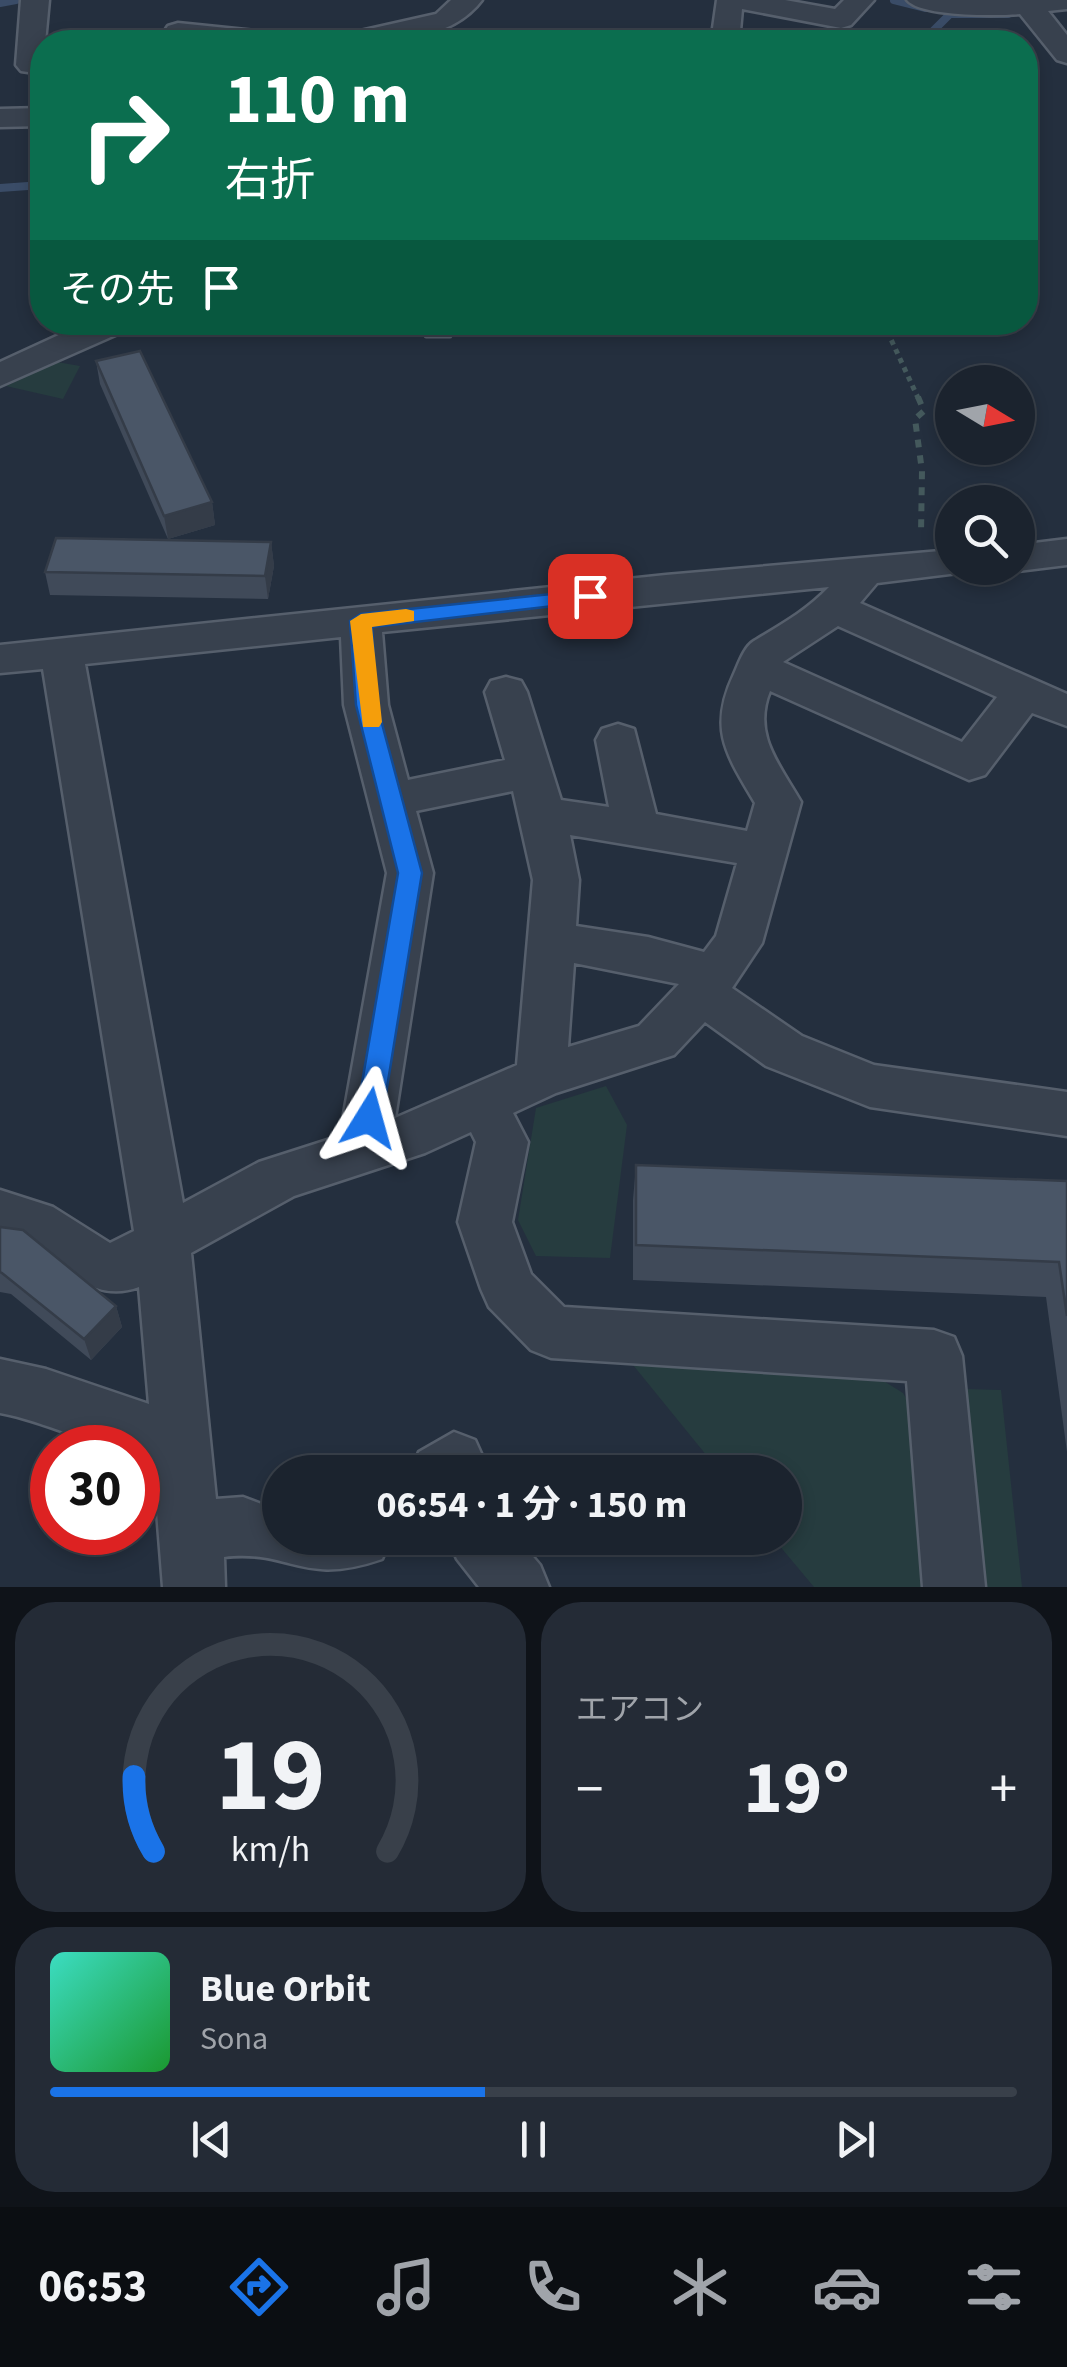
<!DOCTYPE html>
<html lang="ja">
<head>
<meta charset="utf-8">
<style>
	:root { --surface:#1b232e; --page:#242b36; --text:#f1f3f6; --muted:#a0a4aa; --line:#39404a; --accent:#1a73e8 }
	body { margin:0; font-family:"Source Sans 3","Noto Sans JP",sans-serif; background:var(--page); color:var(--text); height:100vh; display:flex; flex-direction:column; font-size:38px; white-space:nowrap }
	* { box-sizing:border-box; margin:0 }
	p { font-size:32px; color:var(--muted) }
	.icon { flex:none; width:55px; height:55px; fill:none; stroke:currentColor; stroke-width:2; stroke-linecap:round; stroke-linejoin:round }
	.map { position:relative; height:1587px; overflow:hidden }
	.panel { display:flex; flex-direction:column; gap:15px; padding:15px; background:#0f1319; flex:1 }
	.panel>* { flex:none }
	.top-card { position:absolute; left:30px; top:30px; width:1008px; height:305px; border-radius:40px; box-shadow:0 5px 15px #0003,0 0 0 2px var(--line); background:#0b6e4f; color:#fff; overflow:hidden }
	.needle { width:65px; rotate:100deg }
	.tools { position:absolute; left:935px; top:365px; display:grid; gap:20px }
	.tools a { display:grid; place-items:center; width:100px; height:100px; border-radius:50%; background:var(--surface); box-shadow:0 5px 15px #0003,0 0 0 2px var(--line); font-size:50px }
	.speed { position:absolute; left:30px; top:1425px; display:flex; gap:20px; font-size:50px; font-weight:700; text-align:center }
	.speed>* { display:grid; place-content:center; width:130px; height:130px; border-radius:50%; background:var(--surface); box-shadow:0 5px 15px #0003,0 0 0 2px var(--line); line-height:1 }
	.speed .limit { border:15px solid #d22; background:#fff; color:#111 }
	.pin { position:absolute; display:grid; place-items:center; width:85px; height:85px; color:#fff; margin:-42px; border-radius:20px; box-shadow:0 5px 15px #0006 }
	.me { position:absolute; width:110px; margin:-55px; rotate:8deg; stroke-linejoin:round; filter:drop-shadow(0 0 8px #0008) }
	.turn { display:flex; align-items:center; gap:35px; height:210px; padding:0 30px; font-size:45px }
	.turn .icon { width:130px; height:130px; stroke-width:2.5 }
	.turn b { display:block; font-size:70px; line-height:85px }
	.then { display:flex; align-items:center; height:95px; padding:0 30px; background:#0003; gap:20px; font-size:38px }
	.big { font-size:75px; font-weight:700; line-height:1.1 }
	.panel .tile { flex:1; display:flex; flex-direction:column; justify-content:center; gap:15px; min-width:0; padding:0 35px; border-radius:40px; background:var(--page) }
	.panel .dial { align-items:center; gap:0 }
	.dial svg { height:260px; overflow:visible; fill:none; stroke:var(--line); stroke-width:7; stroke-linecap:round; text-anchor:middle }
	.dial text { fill:var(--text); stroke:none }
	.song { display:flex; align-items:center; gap:30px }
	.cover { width:120px; height:120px; border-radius:15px; background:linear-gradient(135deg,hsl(170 70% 55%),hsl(130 70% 35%)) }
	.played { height:10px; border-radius:5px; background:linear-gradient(90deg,var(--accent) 45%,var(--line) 45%) }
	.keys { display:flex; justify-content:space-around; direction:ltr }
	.heat { display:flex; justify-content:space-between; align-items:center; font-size:55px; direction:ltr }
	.panel .tiles { flex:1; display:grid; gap:15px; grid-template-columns:1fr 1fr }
	.tile:last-child { grid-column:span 2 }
	.trip { position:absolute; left:262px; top:1455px; width:540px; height:100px; border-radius:50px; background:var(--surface); box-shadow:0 5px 15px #0003,0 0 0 2px var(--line); font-weight:700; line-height:100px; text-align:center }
	.menu { display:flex; height:160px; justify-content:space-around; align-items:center; background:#0b0e12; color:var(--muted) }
	.menu .icon { width:70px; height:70px }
	.menu .active { color:var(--accent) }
	.menu b { font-size:45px; color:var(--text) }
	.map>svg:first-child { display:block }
	.green { fill:#263c3f }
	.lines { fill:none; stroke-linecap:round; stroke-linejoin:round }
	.stream { stroke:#3a4c67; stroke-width:8 }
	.minor-casing { stroke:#565f6c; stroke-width:5 }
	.path-far1 { stroke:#44595c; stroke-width:5; stroke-dasharray:5 5; stroke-linecap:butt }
	.path { stroke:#44595c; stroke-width:6; stroke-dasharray:8 8; stroke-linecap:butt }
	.minor { fill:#38414e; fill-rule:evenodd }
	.wall { fill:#404a59 }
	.shaded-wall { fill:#343c48 }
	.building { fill:#4a5667; stroke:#343c48; stroke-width:2.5 }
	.route { fill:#1a73e8; stroke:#114b97; stroke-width:2.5 }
	.slow { fill:#f59e0b }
</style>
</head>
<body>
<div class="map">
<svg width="1067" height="1587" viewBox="0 0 1067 1587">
	<rect width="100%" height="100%" fill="#242f3e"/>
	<g class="green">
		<polygon points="57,362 80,366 63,399 6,386"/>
		<polygon points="606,1086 627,1125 610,1258 536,1256 518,1220 536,1108"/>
		<polygon points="629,1360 882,1380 903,1393 913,1410 929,1587 814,1587 773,1538 785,1538 785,1472 720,1472"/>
		<polygon points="964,1389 1001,1390 1022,1587 982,1587"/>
	</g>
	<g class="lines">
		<g class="stream">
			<polyline points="894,0 926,8"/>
			<polyline points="0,3 16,0"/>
			<polyline points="888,42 924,40 950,14 1008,14"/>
			<polyline points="0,188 42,185"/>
		</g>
		<g class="minor-casing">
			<g id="minor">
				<polygon points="21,0 49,0 42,74 21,71 16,65"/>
				<path d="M451 0H482C451 42 381 45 333 42L338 36 436 14Z"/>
				<polygon points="717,0 785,0 835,9 844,0 874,0 851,25 841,28 742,9 739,42 711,42"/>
				<path d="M907 0H1067V9L1048 11 1067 35V63L1057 60 1020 14C997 16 921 17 907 0Z"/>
				<polygon points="178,23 275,33 290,42 168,38 164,32 168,26"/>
				<polygon points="42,108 42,126 0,127 0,109"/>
				<polygon points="87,322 134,322 129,329 0,386 0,362"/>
				<polygon points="296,322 332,322 332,323 326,330 302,330"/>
				<polygon points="421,322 456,322 450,336 426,336"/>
				<polygon points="1067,539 1067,565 1018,571 1005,568 1018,568 1018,545"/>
				<path d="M952 550V568H969L966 572 877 583 860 603 1067 694V726L1032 713 985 775 969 780 770 691C752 735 780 765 801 802L762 943 732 988 802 1036 874 1065 1067 1092V1136L870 1107 766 1066 705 1022 674 1055 556 1093 513 1113 528 1142 512 1222 531 1274 564 1307 934 1330 954 1337 962 1356 985 1587H923L907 1381 551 1358 531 1350 489 1307 481 1289 458 1222 476 1142 471 1132 425 1153 294 1196 191 1253 216 1499 243 1497 280 1511V1538H391L382 1559C301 1587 291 1549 224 1557L225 1587H163L153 1461 138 1456V1448C91 1448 46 1421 0 1413V1359L46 1369 149 1404 139 1287C84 1308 50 1247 0 1238V1190L53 1207 110 1243 134 1231 43 669 0 673V645L666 575ZM829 587C806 611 782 624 754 641 744 647 739 663 734 674 708 729 726 754 755 803L747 831 656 814 634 729 618 724 602 729 596 740 609 807 561 800 527 692 521 681 506 677 491 681 485 692 505 760 408 780 388 705 382 632ZM838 626 997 697 962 742 783 662ZM341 637 344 705 387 873 340 1136 259 1162 183 1203 85 664ZM513 791 533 880 517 1065 395 1118 433 873 416 811ZM570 835 737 863 716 936 704 952 648 937 576 926 579 880ZM574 963 679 984 639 1026 568 1047Z"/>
				<polygon points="454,1432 475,1440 484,1460 478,1472 411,1472 419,1452"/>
				<polygon points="448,1538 517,1538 540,1565 549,1587 479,1587 457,1559"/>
			</g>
		</g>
		<g class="path-far1">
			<polyline points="883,322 919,400"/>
			<polyline points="472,329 591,322"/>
		</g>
		<polyline class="path" points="918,397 924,411 915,419 922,471 921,534"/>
		<use href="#minor" class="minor"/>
	</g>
	<g class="wall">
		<polygon points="96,361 212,502 215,525 168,539 100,384"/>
		<polygon points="271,542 274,566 268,599 50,595 45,572"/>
		<polygon points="636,1165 1067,1181 1067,1452 1046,1297 633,1280 633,1200"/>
		<polygon points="0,1227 116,1306 122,1327 91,1360 11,1294 0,1292"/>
	</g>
	<g class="shaded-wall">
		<polygon points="212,502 215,525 168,539 164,516"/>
		<polygon points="271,542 274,566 268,599 265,576"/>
		<polygon points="116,1306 122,1327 91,1360 84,1339"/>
	</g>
	<g class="building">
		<polygon points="140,351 212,502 164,516 96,361"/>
		<polygon points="56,538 271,542 265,576 45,572"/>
		<polygon points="636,1165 1067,1181 1067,1316 1059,1262 636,1245"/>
		<polygon points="0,1227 23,1230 116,1306 84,1339 2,1273 0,1272"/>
	</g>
	<polygon class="route" points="590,590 600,596 597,601 372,627 377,705 422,873 382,1118 379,1126 360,1126 356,1118 398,873 356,705 350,621 361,614"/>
	<polygon class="slow" points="406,609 414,611 414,621 372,627 382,722 379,727 363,727 350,621 361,614"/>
</svg>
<div class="tools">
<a><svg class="needle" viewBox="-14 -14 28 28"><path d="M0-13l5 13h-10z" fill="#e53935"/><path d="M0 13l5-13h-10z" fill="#a0a4aa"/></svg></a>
<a><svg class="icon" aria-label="search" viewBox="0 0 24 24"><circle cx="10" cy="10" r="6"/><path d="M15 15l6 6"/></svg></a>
</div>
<div class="speed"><div class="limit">30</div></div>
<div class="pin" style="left:590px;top:596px;background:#d93025"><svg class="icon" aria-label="arrive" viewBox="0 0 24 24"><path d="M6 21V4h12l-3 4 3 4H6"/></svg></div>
<svg class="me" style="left:369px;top:1118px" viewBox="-20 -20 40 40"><path d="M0-17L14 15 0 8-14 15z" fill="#1a73e8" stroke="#fff" stroke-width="4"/></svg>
<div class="trip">06:54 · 1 分 · 150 m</div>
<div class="top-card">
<div class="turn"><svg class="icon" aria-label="right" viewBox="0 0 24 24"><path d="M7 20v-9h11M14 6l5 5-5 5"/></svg><div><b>110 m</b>右折</div></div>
<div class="then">その先<svg class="icon" aria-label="arrive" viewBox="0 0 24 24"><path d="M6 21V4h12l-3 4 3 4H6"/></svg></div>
</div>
</div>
<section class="panel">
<div class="tiles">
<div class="tile dial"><svg viewBox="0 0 100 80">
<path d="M14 69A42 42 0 1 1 86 69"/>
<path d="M14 69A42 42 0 0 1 8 46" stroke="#1a73e8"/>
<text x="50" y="56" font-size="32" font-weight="700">19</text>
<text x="50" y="72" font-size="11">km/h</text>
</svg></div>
<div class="tile"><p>エアコン</p>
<div class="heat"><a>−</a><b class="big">19°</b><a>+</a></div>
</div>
<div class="tile">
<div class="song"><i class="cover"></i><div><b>Blue Orbit</b><p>Sona</p></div></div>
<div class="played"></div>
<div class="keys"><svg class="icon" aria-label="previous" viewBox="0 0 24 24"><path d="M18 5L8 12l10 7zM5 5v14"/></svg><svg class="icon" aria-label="pause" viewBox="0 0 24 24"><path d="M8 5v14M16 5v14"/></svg><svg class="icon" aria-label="next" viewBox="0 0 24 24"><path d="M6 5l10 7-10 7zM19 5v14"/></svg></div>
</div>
</div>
</section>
<nav class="menu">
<b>06:53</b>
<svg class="icon active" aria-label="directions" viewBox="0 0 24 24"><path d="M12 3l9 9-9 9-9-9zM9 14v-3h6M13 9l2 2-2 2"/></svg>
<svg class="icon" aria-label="music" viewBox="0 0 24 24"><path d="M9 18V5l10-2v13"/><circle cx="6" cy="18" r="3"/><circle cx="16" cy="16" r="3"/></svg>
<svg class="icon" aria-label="phone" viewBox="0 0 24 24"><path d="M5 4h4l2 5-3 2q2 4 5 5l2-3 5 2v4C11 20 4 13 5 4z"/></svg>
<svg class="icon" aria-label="climate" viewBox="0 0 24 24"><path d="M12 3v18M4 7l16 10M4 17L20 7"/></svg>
<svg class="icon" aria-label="car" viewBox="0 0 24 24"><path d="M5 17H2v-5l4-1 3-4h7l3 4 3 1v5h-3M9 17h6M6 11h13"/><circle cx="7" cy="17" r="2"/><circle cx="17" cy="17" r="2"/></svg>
<svg class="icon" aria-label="filters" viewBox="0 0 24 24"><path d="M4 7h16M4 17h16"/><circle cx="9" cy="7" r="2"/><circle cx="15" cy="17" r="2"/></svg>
</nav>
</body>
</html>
